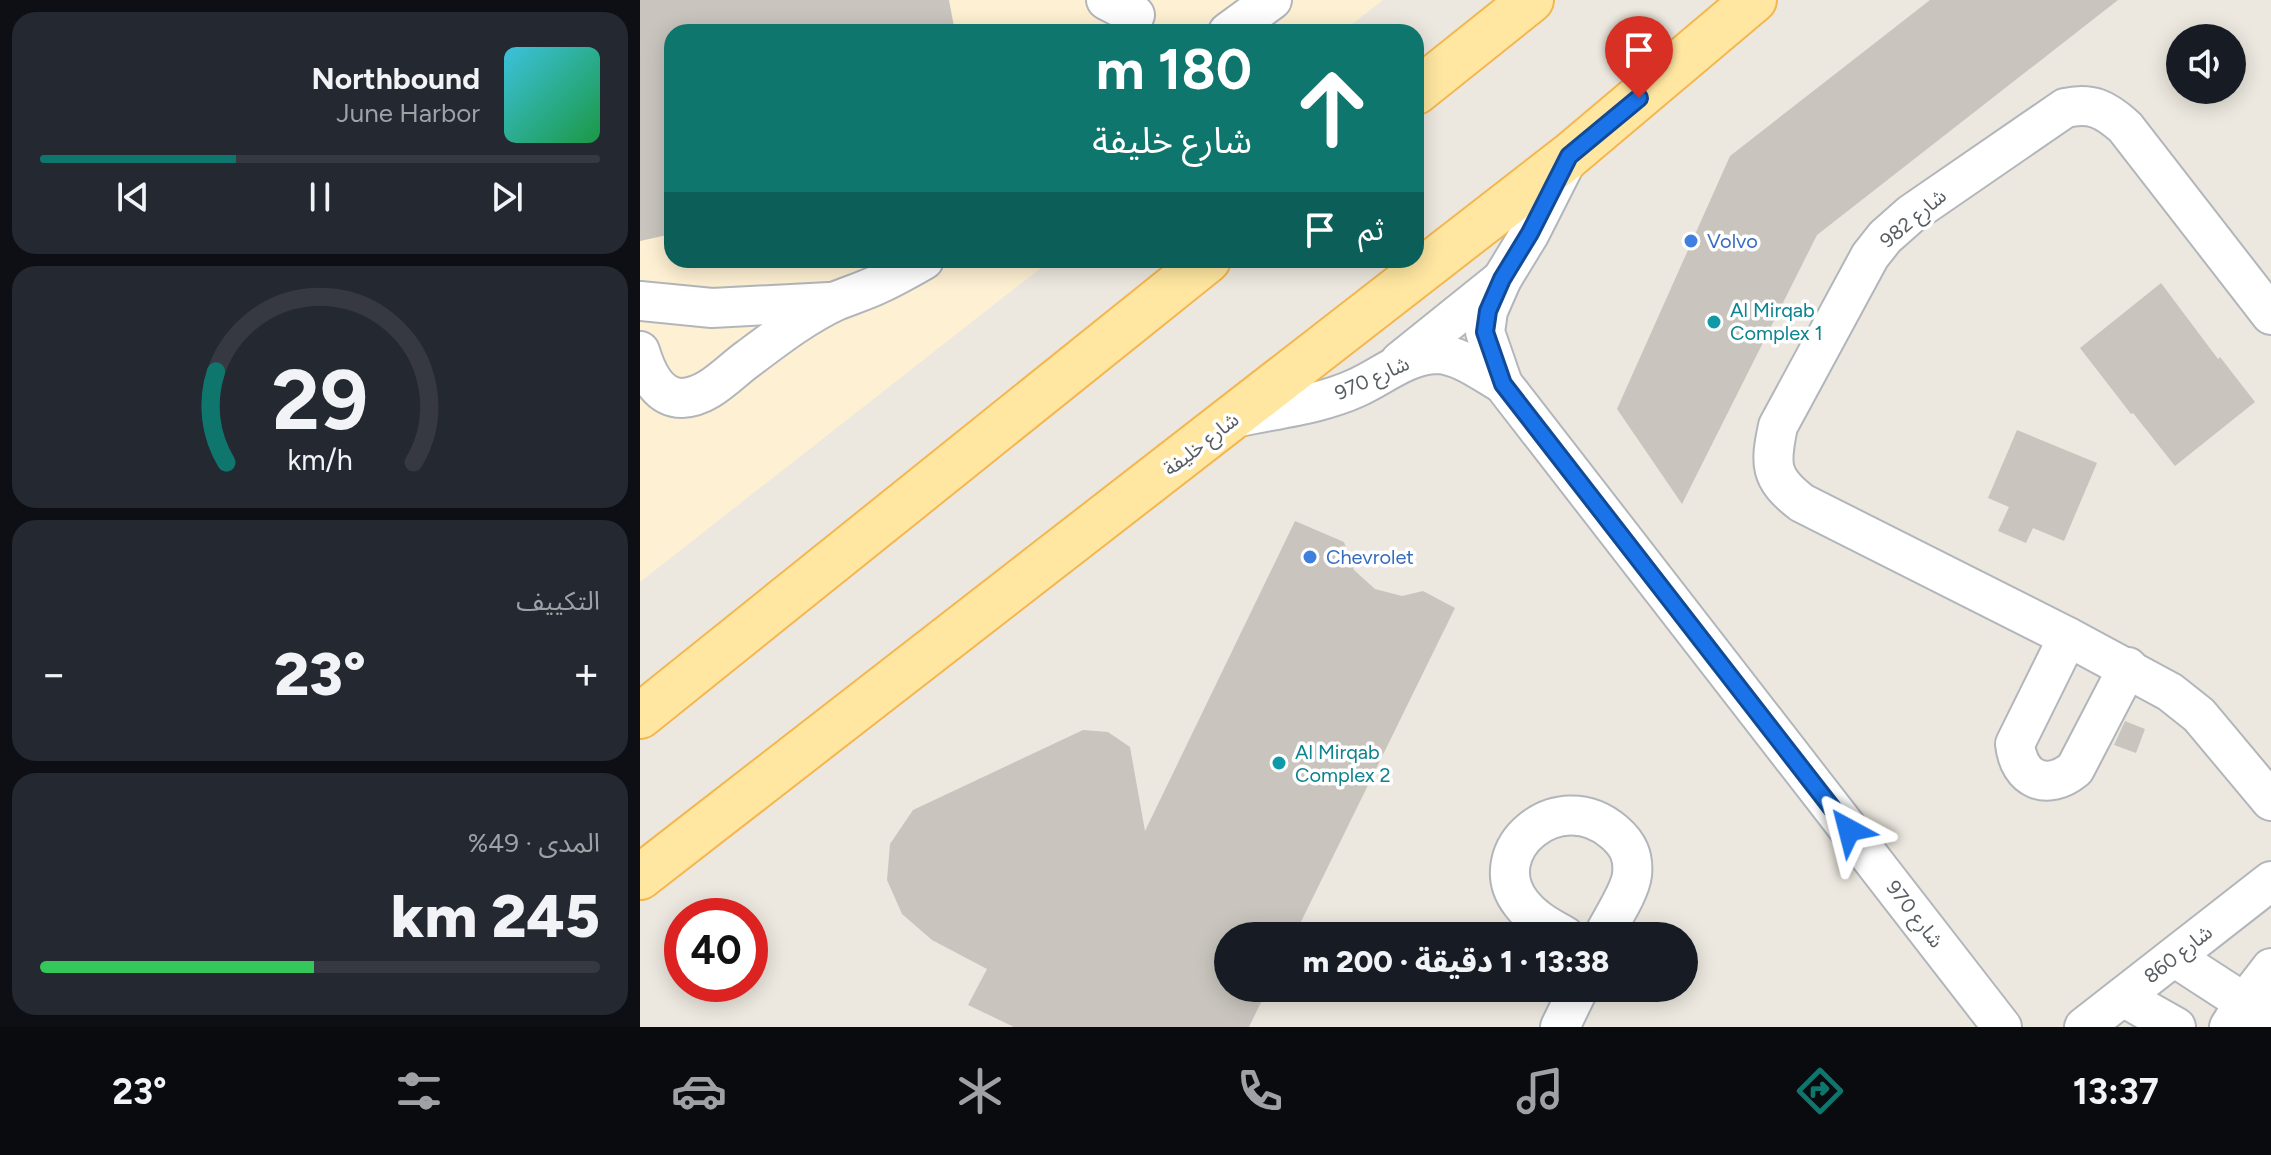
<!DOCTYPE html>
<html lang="ar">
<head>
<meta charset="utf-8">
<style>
	:root { --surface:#171b24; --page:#242831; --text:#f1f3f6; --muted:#9ea1a6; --line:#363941; --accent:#0f766e }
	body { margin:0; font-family:Figtree,"Noto Sans Arabic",sans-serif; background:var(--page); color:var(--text); direction:rtl; height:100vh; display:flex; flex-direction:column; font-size:30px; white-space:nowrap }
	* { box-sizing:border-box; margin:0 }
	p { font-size:26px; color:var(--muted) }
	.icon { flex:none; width:44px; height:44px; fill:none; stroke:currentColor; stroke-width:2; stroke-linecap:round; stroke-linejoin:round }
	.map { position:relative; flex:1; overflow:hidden; direction:ltr }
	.panel { display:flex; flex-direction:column; gap:12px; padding:12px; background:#0d0f14; width:640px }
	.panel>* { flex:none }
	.guide { position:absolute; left:24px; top:24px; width:760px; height:244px; border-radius:24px; box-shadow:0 4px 20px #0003; direction:rtl; background:#0f766e; color:#fff; overflow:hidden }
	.buttons { position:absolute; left:1526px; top:24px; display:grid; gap:16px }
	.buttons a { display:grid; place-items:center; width:80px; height:80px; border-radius:50%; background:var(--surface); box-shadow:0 4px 20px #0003; font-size:40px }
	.speed { position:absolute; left:24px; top:898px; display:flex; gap:16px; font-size:40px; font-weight:700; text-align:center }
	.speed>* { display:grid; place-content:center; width:104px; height:104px; border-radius:50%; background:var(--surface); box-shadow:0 4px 20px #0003; line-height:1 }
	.speed .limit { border:12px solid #d22; background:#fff; color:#111 }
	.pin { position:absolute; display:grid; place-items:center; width:68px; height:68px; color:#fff; margin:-82px -34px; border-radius:50% 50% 50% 0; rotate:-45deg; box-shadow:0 0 8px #0007 }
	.pin .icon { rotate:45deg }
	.me { position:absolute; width:88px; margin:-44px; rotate:322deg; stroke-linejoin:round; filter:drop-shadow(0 0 6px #0008) }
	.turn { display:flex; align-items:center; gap:28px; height:168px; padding:0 40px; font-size:36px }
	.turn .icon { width:104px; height:104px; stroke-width:2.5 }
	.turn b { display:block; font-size:56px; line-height:68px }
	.then { display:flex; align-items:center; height:76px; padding:0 40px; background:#0003; gap:16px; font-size:30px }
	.big { font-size:60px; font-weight:800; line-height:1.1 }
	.panel .tile { flex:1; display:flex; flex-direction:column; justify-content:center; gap:12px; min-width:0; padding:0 28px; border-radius:24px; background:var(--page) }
	.panel .dial { align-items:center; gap:0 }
	.dial svg { height:208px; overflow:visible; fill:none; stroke:var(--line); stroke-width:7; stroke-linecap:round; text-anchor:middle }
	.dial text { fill:var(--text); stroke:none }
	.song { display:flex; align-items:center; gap:24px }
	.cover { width:96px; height:96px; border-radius:12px; background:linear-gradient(135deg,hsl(190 70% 55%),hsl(140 70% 35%)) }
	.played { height:8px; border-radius:4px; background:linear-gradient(90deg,var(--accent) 35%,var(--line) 35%) }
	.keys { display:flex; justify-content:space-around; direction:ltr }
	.heat { display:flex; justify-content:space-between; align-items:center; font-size:44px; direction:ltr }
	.charge { height:12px; border-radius:6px; background:linear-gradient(90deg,#34c759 49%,var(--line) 0) }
	.trip { position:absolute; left:574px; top:922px; width:484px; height:80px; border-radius:40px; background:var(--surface); box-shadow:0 4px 20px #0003; font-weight:800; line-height:80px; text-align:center; direction:rtl }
	.tab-bar { display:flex; height:128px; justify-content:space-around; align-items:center; background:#090b0e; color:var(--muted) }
	.tab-bar .icon { width:56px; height:56px }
	.tab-bar .on { color:var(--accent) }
	.tab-bar b { font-size:36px; color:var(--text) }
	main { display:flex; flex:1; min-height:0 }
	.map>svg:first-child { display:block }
	.commercial { fill:#fef0d2 }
	.building { fill:#c9c5be }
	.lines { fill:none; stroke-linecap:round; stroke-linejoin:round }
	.minor-casing { stroke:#b2b6bb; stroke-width:42 }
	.major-casing { stroke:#f4b750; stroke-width:48 }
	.minor { stroke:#fff; stroke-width:38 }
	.major { stroke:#ffe7a1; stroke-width:44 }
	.route-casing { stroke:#114b97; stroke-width:20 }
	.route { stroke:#1a73e8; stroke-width:14 }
	.shop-dot { fill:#3f7fe0; stroke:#fff; stroke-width:3 }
	.culture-dot { fill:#0f9aa8; stroke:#fff; stroke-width:3 }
	.labels { text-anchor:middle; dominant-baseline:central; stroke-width:7; stroke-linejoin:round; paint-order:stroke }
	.street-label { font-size:20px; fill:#585d61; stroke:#fff }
	.shop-label { font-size:20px; fill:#366cbe; stroke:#fff; text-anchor:start }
	.culture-label { font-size:20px; fill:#0d838f; stroke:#fff; text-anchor:start }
</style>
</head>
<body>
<main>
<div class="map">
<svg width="1631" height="1027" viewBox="0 0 1631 1027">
	<rect width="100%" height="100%" fill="#ece8df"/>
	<polygon class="commercial" points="0,0 743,0 702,32 32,32 32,260 411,260 0,582"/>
	<g class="building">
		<polygon points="0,0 309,0 315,32 32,32 32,234 0,241"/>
		<polygon points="1290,0 1478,0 1177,235 1042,504 977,409 1090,156"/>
		<polygon points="1521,283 1578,359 1580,357 1615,402 1535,466 1493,413 1491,414 1440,348"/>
		<polygon points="1377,430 1457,463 1424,541 1393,528 1386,543 1358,531 1369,507 1348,498"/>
		<polygon points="655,521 704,542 714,570 735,589 762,596 783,591 815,608 654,936 588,936 588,988 628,988 609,1027 374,1027 328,1005 347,969 292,940 262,914 247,880 250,844 273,810 443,730 468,732 490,747 505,831"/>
		<polygon points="1485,721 1505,729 1496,753 1474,745"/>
	</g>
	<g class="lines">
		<g class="minor-casing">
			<g id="minor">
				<polyline points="466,0 495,15"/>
				<polyline points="588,32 632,0"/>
				<polyline points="929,156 890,233 862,279 848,311 845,332 863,384 1362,1027"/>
				<polyline points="0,301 72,308 189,302"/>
				<path d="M1631 315 1485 127C1465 109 1451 102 1425 108L1271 214 1245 237 1230 256 1138 426C1130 464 1129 478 1162 503L1428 637 1530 692 1559 715 1631 801"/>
				<path d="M0 351C6 371 17 398 42 398 69 397 89 372 109 358 137 337 164 316 196 301 211 295 227 290 241 283 256 276 270 268 284 260"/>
				<polyline points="760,361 862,279"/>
				<path d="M595 418C635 409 679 405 716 388 741 377 766 355 796 354 819 354 844 373 863 384"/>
				<path d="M1428 637 1375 744C1379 780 1407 792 1435 769L1488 667"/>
				<path d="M925 936C909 927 893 919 881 903 841 851 918 784 974 832 988 844 994 856 992 875 990 892 971 920 963 936"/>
				<polyline points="1534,957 1631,1020"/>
				<polyline points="1483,997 1536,1027"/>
				<polyline points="920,1027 939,988"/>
				<polyline points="1444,1027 1631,881"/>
				<polyline points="1589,1027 1604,1003 1631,968"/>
			</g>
		</g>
		<g class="major-casing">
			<g id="major">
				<polyline points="776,92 891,0"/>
				<polyline points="0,716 568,260"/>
				<polyline points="0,877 929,156 1114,0"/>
			</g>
		</g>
		<use href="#minor" class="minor"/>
		<use href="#major" class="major"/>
	</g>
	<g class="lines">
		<g class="route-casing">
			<polyline id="route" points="999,98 929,156 890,233 862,279 848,311 845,332 863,384 1209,830"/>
		</g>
		<use href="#route" class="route"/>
	</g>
	<g class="shop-dot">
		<circle cx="1051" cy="241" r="8"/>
		<circle cx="670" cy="557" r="8"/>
	</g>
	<g class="culture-dot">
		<circle cx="1074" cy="322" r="8"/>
		<circle cx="639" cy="763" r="8"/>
	</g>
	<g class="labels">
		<g class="street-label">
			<text transform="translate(1273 218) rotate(-40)">شارع 982</text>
			<text transform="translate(732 378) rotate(-24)">شارع 970</text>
			<text transform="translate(561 444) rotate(-38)">شارع خليفة</text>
			<text transform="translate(1275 914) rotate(52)">شارع 970</text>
			<text transform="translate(1538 954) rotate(-38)">شارع 860</text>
		</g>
		<g class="shop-label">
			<text x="1067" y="241">Volvo</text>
			<text x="686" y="557">Chevrolet</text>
		</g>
		<g class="culture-label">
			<text x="1090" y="310">Al Mirqab<tspan x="1090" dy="23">Complex 1</tspan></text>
			<text x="655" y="752">Al Mirqab<tspan x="655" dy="23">Complex 2</tspan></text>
		</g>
	</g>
</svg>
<div class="buttons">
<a><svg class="icon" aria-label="sound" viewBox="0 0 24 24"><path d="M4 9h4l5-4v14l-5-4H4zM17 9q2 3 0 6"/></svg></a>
</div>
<div class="speed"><div class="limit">40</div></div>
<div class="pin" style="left:999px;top:98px;background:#d93025"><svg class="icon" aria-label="arrive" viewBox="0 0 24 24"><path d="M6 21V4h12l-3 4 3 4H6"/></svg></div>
<svg class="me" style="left:1209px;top:830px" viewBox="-20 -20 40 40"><path d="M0-17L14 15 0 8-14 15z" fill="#1a73e8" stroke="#fff" stroke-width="4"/></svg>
<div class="trip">13:38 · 1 دقيقة · 200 m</div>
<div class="guide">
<div class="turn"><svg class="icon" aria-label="ahead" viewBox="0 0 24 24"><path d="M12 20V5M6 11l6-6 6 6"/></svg><div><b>180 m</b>شارع خليفة</div></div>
<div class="then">ثم<svg class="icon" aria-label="arrive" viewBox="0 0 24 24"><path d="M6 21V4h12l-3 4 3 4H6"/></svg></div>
</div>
</div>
<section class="panel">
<div class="tile">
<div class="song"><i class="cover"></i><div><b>Northbound</b><p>June Harbor</p></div></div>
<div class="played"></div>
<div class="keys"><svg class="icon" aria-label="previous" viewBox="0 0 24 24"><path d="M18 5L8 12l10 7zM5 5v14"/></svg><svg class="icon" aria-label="pause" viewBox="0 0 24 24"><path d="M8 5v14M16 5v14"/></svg><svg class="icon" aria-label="next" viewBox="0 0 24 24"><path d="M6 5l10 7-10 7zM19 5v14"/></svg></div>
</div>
<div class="tile dial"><svg viewBox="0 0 100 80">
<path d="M14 69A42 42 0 1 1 86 69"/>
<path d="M14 69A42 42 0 0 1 10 34" stroke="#0f766e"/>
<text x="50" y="56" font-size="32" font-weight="700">29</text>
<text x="50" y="72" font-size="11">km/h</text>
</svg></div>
<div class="tile"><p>التكييف</p>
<div class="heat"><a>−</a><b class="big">23°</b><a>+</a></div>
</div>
<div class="tile"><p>المدى · 49%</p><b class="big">245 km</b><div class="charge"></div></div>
</section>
</main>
<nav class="tab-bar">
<b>13:37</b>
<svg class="icon on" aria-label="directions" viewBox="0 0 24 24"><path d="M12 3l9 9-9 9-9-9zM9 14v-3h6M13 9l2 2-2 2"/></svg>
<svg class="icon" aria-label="music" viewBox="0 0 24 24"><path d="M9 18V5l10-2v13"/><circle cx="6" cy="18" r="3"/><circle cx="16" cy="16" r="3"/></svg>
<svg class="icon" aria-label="phone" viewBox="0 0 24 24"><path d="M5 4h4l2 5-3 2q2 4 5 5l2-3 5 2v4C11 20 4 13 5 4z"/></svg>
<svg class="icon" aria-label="climate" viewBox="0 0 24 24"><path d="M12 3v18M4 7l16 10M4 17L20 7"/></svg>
<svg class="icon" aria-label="car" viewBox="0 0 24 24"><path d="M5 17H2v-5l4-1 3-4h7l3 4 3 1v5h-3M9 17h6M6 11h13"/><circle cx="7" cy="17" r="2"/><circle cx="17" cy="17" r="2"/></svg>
<svg class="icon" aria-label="filters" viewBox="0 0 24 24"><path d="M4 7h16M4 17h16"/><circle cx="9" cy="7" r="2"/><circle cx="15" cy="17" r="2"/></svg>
<b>23°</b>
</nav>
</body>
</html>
